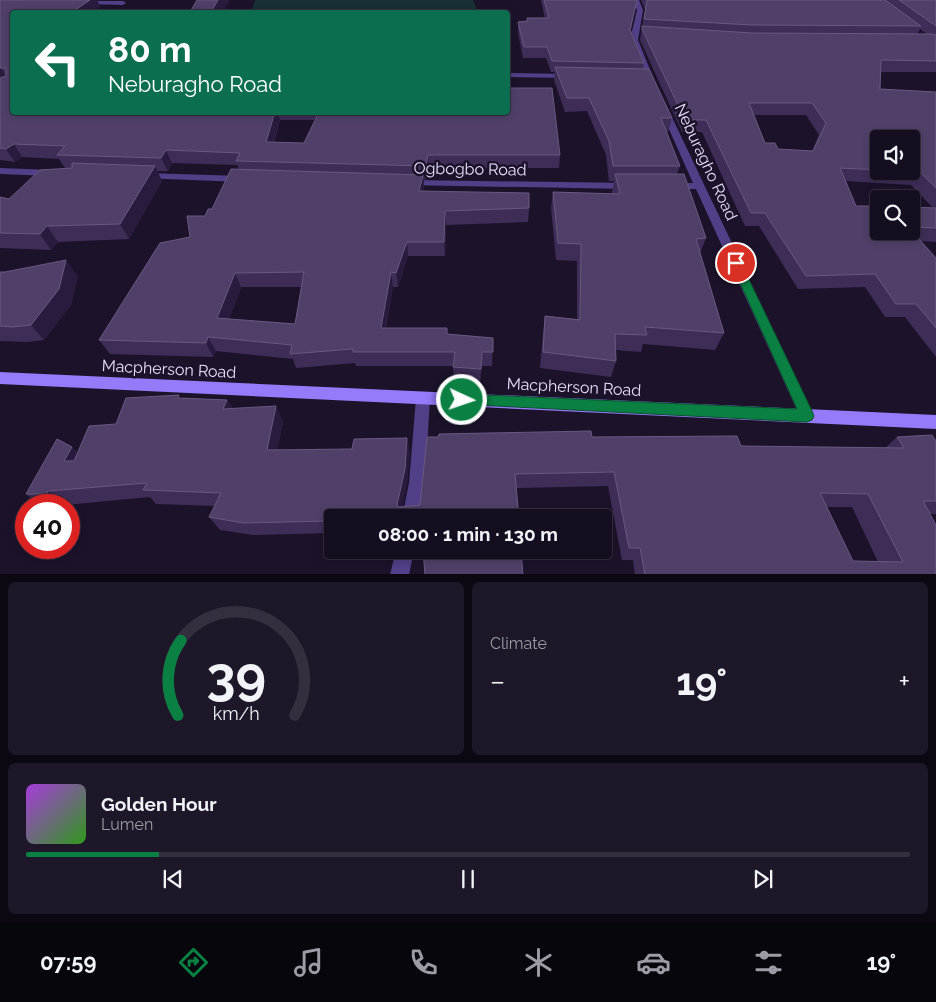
<!DOCTYPE html>
<html lang="en">
<head>
<meta charset="utf-8">
<style>
	:root { --surface:#150e20; --page:#1e1729; --text:#f1f3f6; --muted:#9d9ca5; --line:#342e3e; --accent:#0b8043 }
	body { margin:0; font-family:Raleway,sans-serif; background:var(--page); color:var(--text); height:100vh; display:flex; flex-direction:column; font-size:19px; white-space:nowrap }
	* { box-sizing:border-box; margin:0 }
	p { font-size:16px; color:var(--muted) }
	.icon { flex:none; width:28px; height:28px; fill:none; stroke:currentColor; stroke-width:2; stroke-linecap:round; stroke-linejoin:round }
	.map { position:relative; height:574px; overflow:hidden }
	.side { display:flex; flex-direction:column; gap:8px; padding:8px; background:#0c0812; flex:1 }
	.side>* { flex:none }
	.banner { position:absolute; left:10px; top:10px; width:500px; height:105px; border-radius:5px; box-shadow:0 2px 8px #0003,0 0 0 1px var(--line); background:#0b6e4f; color:#fff; overflow:hidden }
	.buttons { position:absolute; left:870px; top:130px; display:grid; gap:10px }
	.buttons a { display:grid; place-items:center; width:50px; height:50px; border-radius:5px; background:var(--surface); box-shadow:0 2px 8px #0003,0 0 0 1px var(--line); font-size:25px }
	.speed { position:absolute; left:15px; top:494px; display:flex; gap:10px; font-size:25px; font-weight:700; text-align:center }
	.speed>* { display:grid; place-content:center; width:65px; height:65px; border-radius:50%; background:var(--surface); box-shadow:0 2px 8px #0003,0 0 0 1px var(--line); line-height:1 }
	.speed .limit { border:8px solid #d22; background:#fff; color:#111 }
	.pin { position:absolute; display:grid; place-items:center; width:42px; height:42px; color:#fff; margin:-21px; border:2px solid #fff; border-radius:50%; box-shadow:0 1px 5px #0007 }
	.me { position:absolute; width:55px; margin:-28px; rotate:93deg; stroke-linejoin:round; filter:drop-shadow(0 0 4px #0008) }
	.turn { display:flex; align-items:center; gap:18px; height:105px; padding:0 15px; font-size:22px }
	.turn .icon { width:65px; height:65px; stroke-width:2.5 }
	.turn b { display:block; font-size:35px; line-height:42px }
	.big { font-size:38px; font-weight:700; line-height:1.1 }
	.side .card { flex:1; display:flex; flex-direction:column; justify-content:center; gap:8px; min-width:0; padding:0 18px; border-radius:8px; background:var(--page) }
	.side .dial { align-items:center; gap:0 }
	.dial svg { height:130px; overflow:visible; fill:none; stroke:var(--line); stroke-width:7; stroke-linecap:round; text-anchor:middle }
	.dial text { fill:var(--text); stroke:none }
	.song { display:flex; align-items:center; gap:15px }
	.cover { width:60px; height:60px; border-radius:8px; background:linear-gradient(135deg,hsl(280 70% 55%),hsl(110 70% 35%)) }
	.played { height:5px; border-radius:2px; background:linear-gradient(90deg,var(--accent) 15%,var(--line) 15%) }
	.keys { display:flex; justify-content:space-around; direction:ltr }
	.heat { display:flex; justify-content:space-between; align-items:center; font-size:28px; direction:ltr }
	.side .tiles { flex:1; display:grid; gap:8px; grid-template-columns:1fr 1fr }
	.card:last-child { grid-column:span 2 }
	.trip { position:absolute; left:324px; top:509px; width:288px; height:50px; border-radius:5px; background:var(--surface); box-shadow:0 2px 8px #0003,0 0 0 1px var(--line); font-weight:700; line-height:50px; text-align:center }
	.dock { display:flex; height:80px; justify-content:space-around; align-items:center; background:#08060d; color:var(--muted) }
	.dock .icon { width:35px; height:35px }
	.dock .selected { color:var(--accent) }
	.dock b { font-size:22px; color:var(--text) }
	.map>svg:first-child { display:block }
	.green { fill:#163035 }
	.lines { fill:none; stroke-linecap:round; stroke-linejoin:round }
	.street { fill:#514088; fill-rule:evenodd }
	.secondary { fill:#957af9; fill-rule:evenodd }
	.wall { fill:#3e2d57; fill-rule:evenodd }
	.shaded-wall { fill:#291b3e }
	.building { fill:#504069; stroke:#685980; fill-rule:evenodd }
	.route { fill:#0b8043; stroke:#07532c }
	.labels { text-anchor:middle; dominant-baseline:central; stroke-width:5; stroke-linejoin:round; paint-order:stroke }
	.street-label { font-size:16px; fill:#e8defd; stroke:#1c132b }
</style>
</head>
<body>
<div class="map">
<svg width="936" height="575" viewBox="0 0 936 575">
	<rect width="100%" height="100%" fill="#1c132b"/>
	<polygon class="green" points="255,0 473,0 478,12 251,12"/>
	<g class="lines">
		<g class="street">
			<polygon points="633,0 639,0 643,10 638,40 655,82 651,84 647,82 630,40 637,10"/>
			<polygon points="80,1 123,1 126,3 123,5 82,4"/>
			<polygon points="508,73 570,74 574,76 570,78 508,77"/>
			<polygon points="664,106 668,109 812,411 815,416 812,421 807,423 802,421 696,189 672,189 667,186 672,183 693,183 660,109"/>
			<polygon points="0,168 52,170 57,173 52,176 0,174"/>
			<polygon points="145,173 242,176 247,179 242,182 141,178 141,174"/>
			<polygon points="407,180 630,183 635,186 630,189 403,185 403,181"/>
			<polygon points="423,392 428,393 430,398 425,483 420,518 402,518 409,483 416,398 418,393"/>
			<polygon points="396,550 414,550 409,575 390,575"/>
		</g>
		<polygon class="secondary" points="0,372 936,415 936,429 0,384"/>
	</g>
	<g class="wall">
		<path d="M0 0H97L100 6 92 12H12V112H508L560 155 559 168H429L427 180 424 179V191L529 208 528 222 446 225 445 256H408L398 287H393L386 328H447V334L493 338 492 366H482L480 383 454 381 453 366H356L355 363 296 368 293 359 216 351 213 357 110 354 99 340 190 237 205 216 212 209 239 169 237 165 172 163 168 171H157L162 181 129 239 58 242 51 250 0 248V197L9 199 65 168 59 159 22 157 15 162 0 160ZM280 120H315L304 143H274ZM241 287H301L295 324 229 319Z"/>
		<polygon points="541,0 637,0 631,30 644,63 643,68 672,118 668,132 666,132 680,166 677,174 706,238 700,253 724,333 715,350 643,344 641,352 616,350 616,361 611,377 540,368 543,333 545,316 577,319 577,261 556,260 551,208 553,192 612,194 612,191 614,181 609,181 606,155 587,111 565,112 554,80 555,72 551,72 546,58 523,58 518,32 518,22 526,21 527,18 545,18"/>
		<path d="M641 0H936V72H881L880 89 936 92V242L921 241 936 258V357L905 317H885L865 287 798 289 759 226H745L702 132H682L640 40 645 9ZM920 29 927 34H917ZM754 115H806L819 135 812 151 778 149 765 143ZM879 139 911 171H879ZM846 181 911 185 933 208 911 207V231L856 206Z"/>
		<polygon points="0,272 78,276 71,305 44,340 27,342 0,341"/>
		<path d="M181 398 227 400 232 408 283 421 277 450 410 452 407 483 402 507 420 505 592 437 741 446 885 448 897 437 936 441V514H930L936 575H635L633 560H622L608 486 516 488 519 518H332V533L253 535 220 530 209 517 215 506 156 504 150 497 65 505H41L26 494 116 424ZM826 507H852L878 562 853 561Z"/>
	</g>
	<g class="shaded-wall">
		<polygon points="90,0 97,0 100,6 92,12 72,12"/>
		<polygon points="218,0 230,0 223,12 211,12"/>
		<polygon points="0,68 1,68 8,80 0,86"/>
		<polygon points="275,112 278,112 280,120 270,155 266,142"/>
		<polygon points="14,144 22,157 15,162 6,149"/>
		<polygon points="166,150 172,163 168,171 161,158"/>
		<polygon points="428,155 429,168 427,180 426,166"/>
		<polygon points="155,166 162,181 129,239 120,224"/>
		<polygon points="423,175 424,189 420,205 419,191"/>
		<polygon points="445,211 446,225 445,256 444,242"/>
		<polygon points="47,226 58,242 51,250 40,234"/>
		<polygon points="407,242 408,256 398,287 396,273"/>
		<polygon points="66,260 78,276 71,305 44,340 31,325"/>
		<polygon points="391,272 393,287 383,342 381,328"/>
		<polygon points="235,273 241,287 224,332 217,318"/>
		<polygon points="208,337 216,351 213,357 206,343"/>
		<polygon points="482,352 482,366 480,383 481,369"/>
		<polygon points="227,400 235,415 223,409"/>
		<polygon points="276,406 283,421 275,464 267,450"/>
		<polygon points="407,438 410,452 407,483 400,518 397,505"/>
		<polygon points="72,447 87,461 64,461"/>
		<polygon points="48,491 65,504 65,505 61,505 47,494"/>
	</g>
	<g class="building">
		<polygon points="0,0 90,0 72,12 12,12 12,112 275,112 266,142 304,143 319,112 508,112 508,88 552,88 560,155 428,155 426,166 236,161 240,153 166,150 161,158 57,155 65,146 14,144 6,149 0,148 0,78 6,76 6,68 0,68"/>
		<polygon points="197,0 218,0 211,12 190,12"/>
		<polygon points="544,0 637,0 630,30 644,63 552,61 547,47 524,47 518,22 528,21 527,18 549,18"/>
		<polygon points="647,0 885,0 921,26 752,25 644,19"/>
		<polygon points="899,0 936,0 936,26"/>
		<path d="M642 26 752 33 933 34 936 35V61L881 60 880 89 936 92V188L920 172 907 171H911V139H879V170L840 168 856 206H879V231H911V230L936 258V328L916 304H896L875 274 806 276 765 213H751L706 120H685L642 29ZM749 103H812L826 123 813 151 778 149 775 143H765Z"/>
		<polygon points="555,67 649,69 672,118 661,118 680,166 613,166 609,141 589,98 567,98"/>
		<polygon points="72,163 155,166 120,224 47,226 40,234 0,233 0,197 9,199 40,170 72,168"/>
		<path d="M231 169 423 175 419 191 529 193V208L445 211 444 242H407L396 273 391 272 381 328H447V334L493 338V352H482L481 369 453 367 455 352H353V349L290 354 292 345 208 337 206 343 99 340 160 243 190 237 187 216H205L208 209H212ZM304 272 295 324 217 318 235 273Z"/>
		<polygon points="615,174 684,174 706,238 696,239 724,333 645,327 647,335 615,334 616,361 543,352 545,316 580,320 581,244 558,243 553,192 620,194"/>
		<polygon points="911,207 936,208 936,228 911,227"/>
		<polygon points="66,260 59,289 31,325 12,327 0,326 0,272 5,272"/>
		<path d="M179 395 178 398 227 400 223 409 276 406 267 450 352 449 354 439 407 438 405 469 397 505 399 507 420 505 427 437H438L439 434 591 431 592 437 737 436 741 446 904 448 897 437 932 435 936 441V501H923L936 525V575H645L640 548H629L614 472 515 474 519 518H332V521L243 523 209 517 221 493 143 490 147 483 48 491 47 494H26L57 439 72 447 64 461H74L89 426 116 424 126 398ZM820 493 868 494 903 562 853 561Z"/>
		<polygon points="423,550 521,550 523,575 425,575"/>
	</g>
	<polygon class="route" points="736,259 741,263 812,411 814,416 812,420 807,422 457,404 455,400 457,395 462,394 797,409 731,263"/>
	<g class="labels">
		<g class="street-label">
			<text transform="translate(706 162) rotate(65)">Neburagho Road</text>
			<text transform="translate(470 169) rotate(1)">Ogbogbo Road</text>
			<text transform="translate(169 369) rotate(3)">Macpherson Road</text>
			<text transform="translate(574 387) rotate(3)">Macpherson Road</text>
		</g>
	</g>
</svg>
<div class="buttons">
<a><svg class="icon" aria-label="sound" viewBox="0 0 24 24"><path d="M4 9h4l5-4v14l-5-4H4zM17 9q2 3 0 6"/></svg></a>
<a><svg class="icon" aria-label="search" viewBox="0 0 24 24"><circle cx="10" cy="10" r="6"/><path d="M15 15l6 6"/></svg></a>
</div>
<div class="speed"><div class="limit">40</div></div>
<div class="pin" style="left:736px;top:263px;background:#d93025"><svg class="icon" aria-label="arrive" viewBox="0 0 24 24"><path d="M6 21V4h12l-3 4 3 4H6"/></svg></div>
<svg class="me" style="left:462px;top:400px" viewBox="-20 -20 40 40"><circle r="17" fill="#0b8043" stroke="#fff" stroke-width="3"/><path d="M0-11L8 9 0 5-8 9z" fill="#fff"/></svg>
<div class="trip">08:00 · 1 min · 130 m</div>
<div class="banner">
<div class="turn"><svg class="icon" aria-label="left" viewBox="0 0 24 24"><path d="M17 20v-9H6M10 6l-5 5 5 5"/></svg><div><b>80 m</b>Neburagho Road</div></div>
</div>
</div>
<section class="side">
<div class="tiles">
<div class="card dial"><svg viewBox="0 0 100 80">
<path d="M14 69A42 42 0 1 1 86 69"/>
<path d="M14 69A42 42 0 0 1 16 23" stroke="#0b8043"/>
<text x="50" y="56" font-size="32" font-weight="700">39</text>
<text x="50" y="72" font-size="11">km/h</text>
</svg></div>
<div class="card"><p>Climate</p>
<div class="heat"><a>−</a><b class="big">19°</b><a>+</a></div>
</div>
<div class="card">
<div class="song"><i class="cover"></i><div><b>Golden Hour</b><p>Lumen</p></div></div>
<div class="played"></div>
<div class="keys"><svg class="icon" aria-label="previous" viewBox="0 0 24 24"><path d="M18 5L8 12l10 7zM5 5v14"/></svg><svg class="icon" aria-label="pause" viewBox="0 0 24 24"><path d="M8 5v14M16 5v14"/></svg><svg class="icon" aria-label="next" viewBox="0 0 24 24"><path d="M6 5l10 7-10 7zM19 5v14"/></svg></div>
</div>
</div>
</section>
<nav class="dock">
<b>07:59</b>
<svg class="icon selected" aria-label="directions" viewBox="0 0 24 24"><path d="M12 3l9 9-9 9-9-9zM9 14v-3h6M13 9l2 2-2 2"/></svg>
<svg class="icon" aria-label="music" viewBox="0 0 24 24"><path d="M9 18V5l10-2v13"/><circle cx="6" cy="18" r="3"/><circle cx="16" cy="16" r="3"/></svg>
<svg class="icon" aria-label="phone" viewBox="0 0 24 24"><path d="M5 4h4l2 5-3 2q2 4 5 5l2-3 5 2v4C11 20 4 13 5 4z"/></svg>
<svg class="icon" aria-label="climate" viewBox="0 0 24 24"><path d="M12 3v18M4 7l16 10M4 17L20 7"/></svg>
<svg class="icon" aria-label="car" viewBox="0 0 24 24"><path d="M5 17H2v-5l4-1 3-4h7l3 4 3 1v5h-3M9 17h6M6 11h13"/><circle cx="7" cy="17" r="2"/><circle cx="17" cy="17" r="2"/></svg>
<svg class="icon" aria-label="filters" viewBox="0 0 24 24"><path d="M4 7h16M4 17h16"/><circle cx="9" cy="7" r="2"/><circle cx="15" cy="17" r="2"/></svg>
<b>19°</b>
</nav>
</body>
</html>
